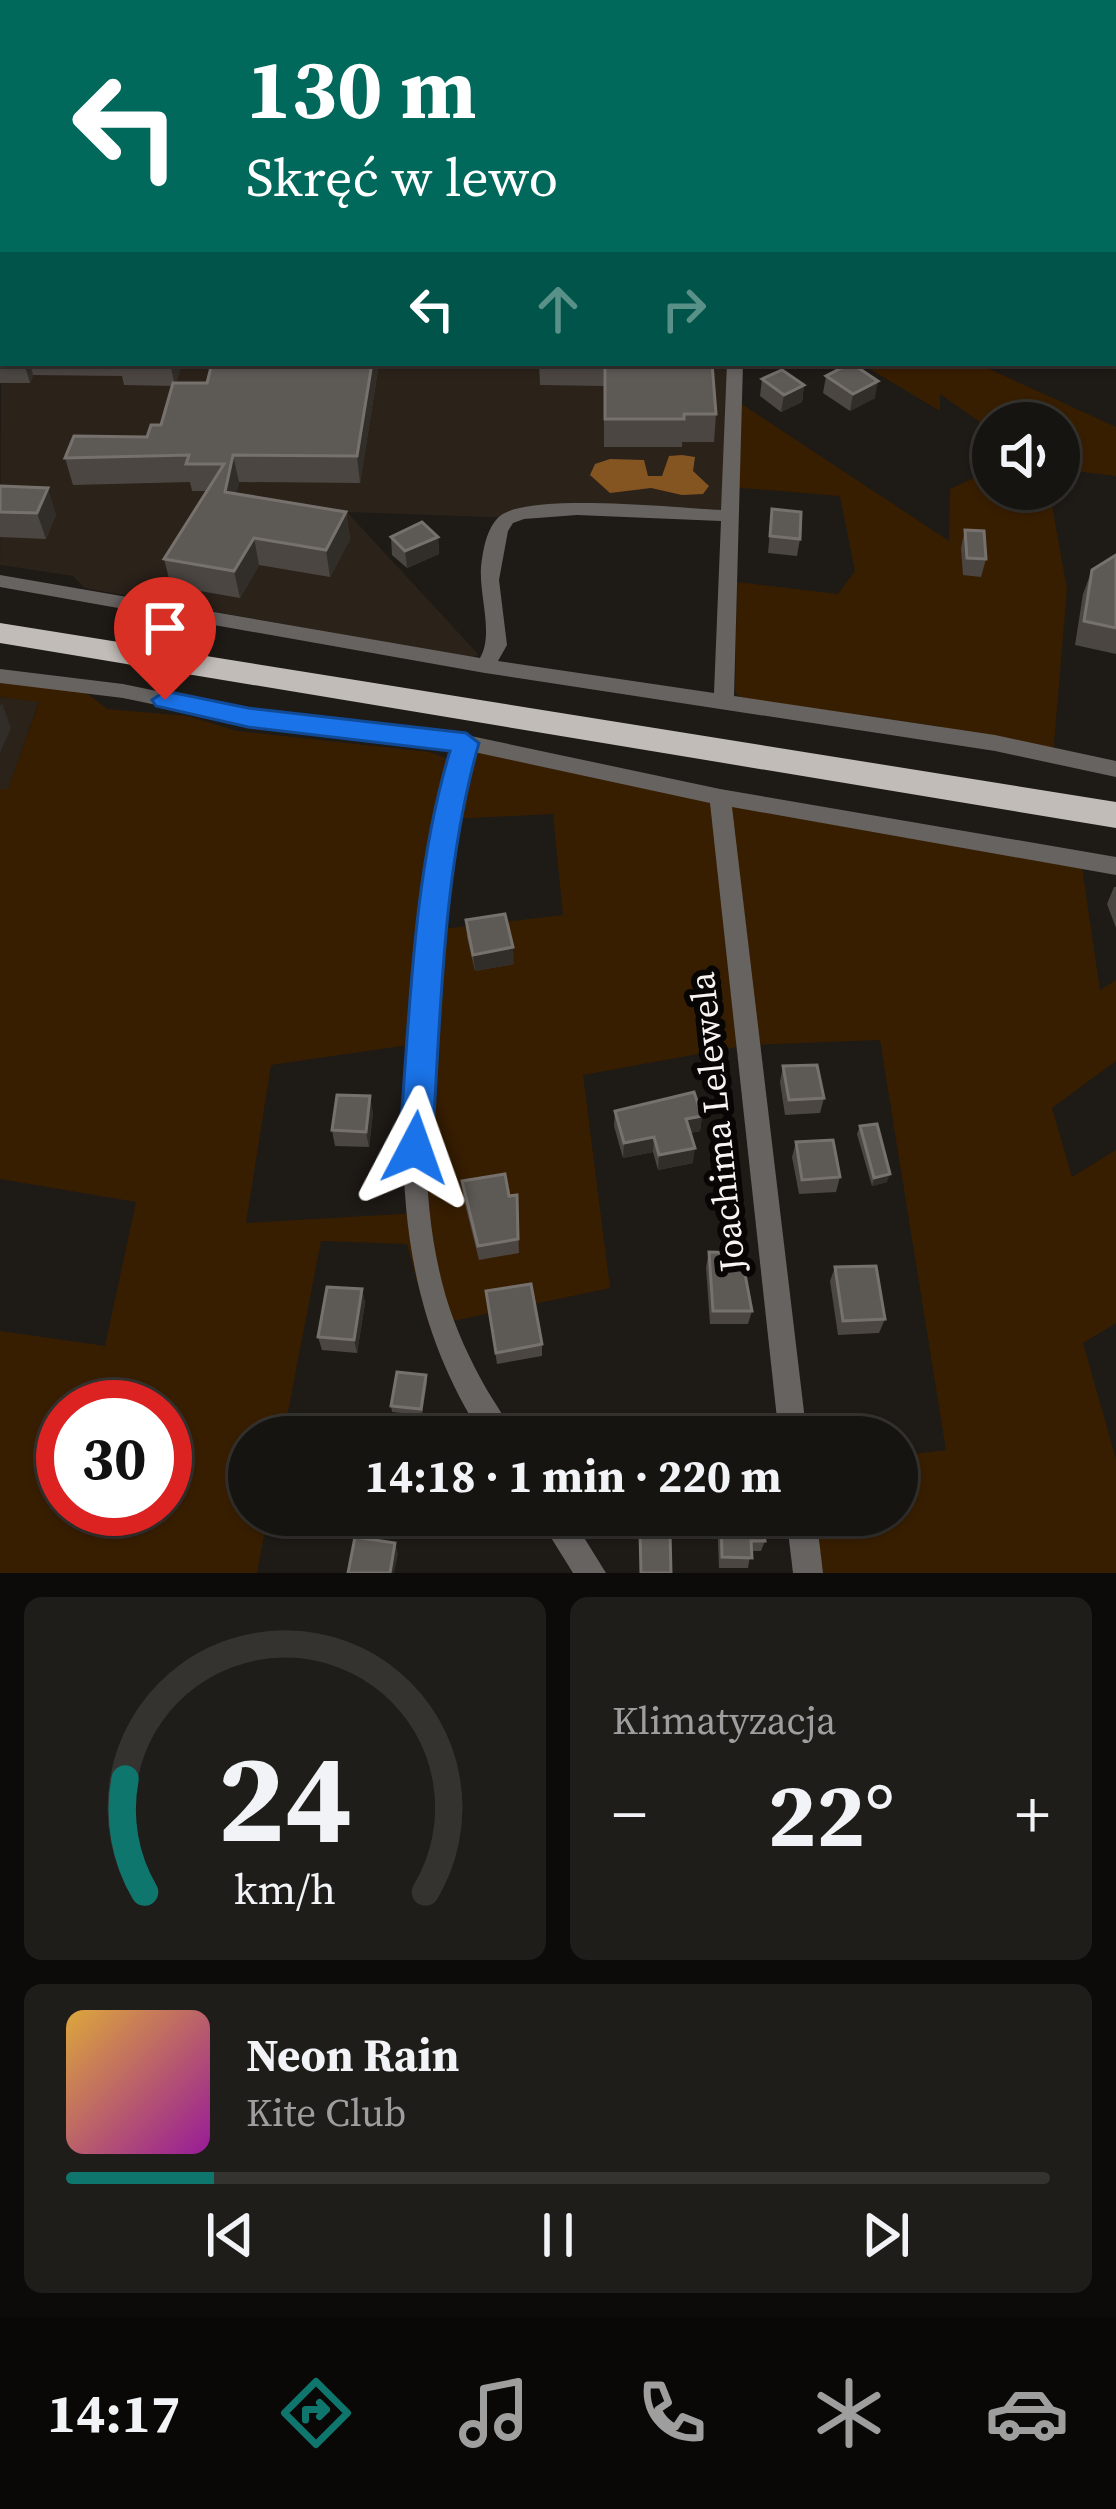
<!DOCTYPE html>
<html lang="pl">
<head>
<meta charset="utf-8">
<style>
	:root { --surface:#161410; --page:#1f1d19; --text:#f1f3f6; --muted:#9e9e9f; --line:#353330; --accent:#0f766e }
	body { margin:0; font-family:"Source Serif 4",serif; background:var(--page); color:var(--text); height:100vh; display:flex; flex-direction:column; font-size:45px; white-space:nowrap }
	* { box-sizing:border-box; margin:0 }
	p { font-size:39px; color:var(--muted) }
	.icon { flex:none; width:66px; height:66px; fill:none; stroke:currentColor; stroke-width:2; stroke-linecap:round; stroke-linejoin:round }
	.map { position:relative; height:1573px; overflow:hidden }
	.panel { display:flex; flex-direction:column; gap:24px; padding:24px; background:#0c0b09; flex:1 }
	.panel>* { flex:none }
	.banner { position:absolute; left:0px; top:0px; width:1116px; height:366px; box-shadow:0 3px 9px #0004,0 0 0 3px var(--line); background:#00695c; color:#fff; overflow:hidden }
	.buttons { position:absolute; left:972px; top:402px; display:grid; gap:24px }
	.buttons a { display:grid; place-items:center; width:108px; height:108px; border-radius:50%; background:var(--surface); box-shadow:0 3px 9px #0004,0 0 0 3px var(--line); font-size:60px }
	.speed { position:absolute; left:36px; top:1380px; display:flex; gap:24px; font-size:60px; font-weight:700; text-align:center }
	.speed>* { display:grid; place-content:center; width:156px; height:156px; border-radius:50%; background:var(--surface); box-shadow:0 3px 9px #0004,0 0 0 3px var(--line); line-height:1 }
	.speed .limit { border:18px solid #d22; background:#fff; color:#111 }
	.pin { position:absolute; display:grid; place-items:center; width:102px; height:102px; color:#fff; margin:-123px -51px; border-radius:50% 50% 50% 0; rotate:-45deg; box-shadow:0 0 12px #0007 }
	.pin .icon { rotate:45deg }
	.me { position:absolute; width:132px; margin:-66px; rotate:4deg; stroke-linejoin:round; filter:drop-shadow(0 0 9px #0008) }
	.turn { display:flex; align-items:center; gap:42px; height:252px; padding:0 48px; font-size:54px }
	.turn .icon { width:156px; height:156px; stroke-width:2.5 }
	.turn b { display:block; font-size:84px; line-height:102px }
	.lanes { display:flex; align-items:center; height:114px; padding:0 48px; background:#0003; justify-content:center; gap:60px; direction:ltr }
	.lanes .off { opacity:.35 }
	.big { font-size:90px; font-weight:700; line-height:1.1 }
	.panel .widget { flex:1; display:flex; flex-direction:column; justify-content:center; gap:18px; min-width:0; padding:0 42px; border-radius:18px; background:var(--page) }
	.panel .dial { align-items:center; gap:0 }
	.dial svg { height:312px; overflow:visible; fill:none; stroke:var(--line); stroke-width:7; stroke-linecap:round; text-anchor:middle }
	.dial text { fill:var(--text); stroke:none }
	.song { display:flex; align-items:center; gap:36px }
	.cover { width:144px; height:144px; border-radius:18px; background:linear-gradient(135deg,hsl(40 70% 55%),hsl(300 70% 35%)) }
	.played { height:12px; border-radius:6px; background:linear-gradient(90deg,var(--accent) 15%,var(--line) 15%) }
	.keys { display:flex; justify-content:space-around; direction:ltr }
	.heat { display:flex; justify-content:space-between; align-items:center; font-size:66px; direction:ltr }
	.panel .tiles { flex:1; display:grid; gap:24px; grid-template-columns:1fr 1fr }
	.widget:last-child { grid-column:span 2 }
	.trip { position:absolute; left:228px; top:1416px; width:690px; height:120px; border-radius:60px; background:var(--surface); box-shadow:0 3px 9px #0004,0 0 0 3px var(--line); font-weight:700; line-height:120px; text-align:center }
	.dock { display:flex; height:192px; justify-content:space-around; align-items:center; background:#090806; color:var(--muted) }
	.dock .icon { width:84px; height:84px }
	.dock .current { color:var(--accent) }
	.dock b { font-size:54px; color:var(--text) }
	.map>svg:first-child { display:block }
	.built { fill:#2b221a }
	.green { fill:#381e01; fill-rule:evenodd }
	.water { fill:#855521 }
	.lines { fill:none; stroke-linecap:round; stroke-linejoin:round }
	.minor { fill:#666361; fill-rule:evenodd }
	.trunk { fill:#c2bcb8; fill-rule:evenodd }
	.wall { fill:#4b4642 }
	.shaded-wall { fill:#312d29 }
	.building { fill:#5d5955; stroke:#76716d; stroke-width:3 }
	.route { fill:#1a73e8; stroke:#114b97; stroke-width:3 }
	.labels { text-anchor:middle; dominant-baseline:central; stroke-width:12; stroke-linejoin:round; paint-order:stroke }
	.street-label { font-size:36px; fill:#f7f4f1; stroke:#070605 }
</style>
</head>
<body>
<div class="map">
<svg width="1116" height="1573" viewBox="0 0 1116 1573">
	<rect width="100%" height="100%" fill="#1e1a16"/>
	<g class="built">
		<polygon points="3,7 3,363 735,363 729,516 562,510 515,518 347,512 479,655 470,658 85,588 73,576 0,565"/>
		<polygon points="0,697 39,701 8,790 0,789"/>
	</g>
	<g class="green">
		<polygon points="860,363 976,363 1116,427 1116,476 1059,469 1059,423 993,423 993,489 1049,489 1067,589 1053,755 937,726 740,698 735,691 737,582 838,594 855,571 840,496 730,487 734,399 949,541 950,489 985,473 990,429 940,394 940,411"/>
		<path d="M0 681 84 691 107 709 188 716 237 731 429 752 452 760 466 743 1081 861 1100 990 1116 980V1061L1052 1108 1072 1177 1116 1150V1323L1083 1343 1116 1459V1573H804L803 1515H897V1456L946 1450 880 1040 748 1045 583 1075 610 1288 429 1326 407 1244 321 1241 283 1437H249V1515H268L257 1573H0V1331L105 1346 136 1202 0 1179V789H8L39 702 0 697ZM553 814 563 915 434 930 449 819ZM422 1043 418 1213 246 1223 271 1065ZM63 1407H165V1509H63Z"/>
	</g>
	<polygon class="water" points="682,455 695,457 693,471 709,486 703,494 682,495 651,488 610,493 590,475 595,464 610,459 644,460 648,476 662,476 669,456"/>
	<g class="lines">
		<g class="minor">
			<polygon points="736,0 748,0 749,3 737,3"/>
			<rect x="1029" y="0" width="12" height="3"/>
			<polygon points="1113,316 1116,317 1116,349 1113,348"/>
			<path d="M727 363H743L734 696 995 735 1116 761V777L995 751 485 673 0 587V575L480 658C494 634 479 596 481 567 483 551 486 528 500 516 529 492 680 508 721 510ZM577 515 721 521 714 693 498 661 507 645 499 580 508 531 513 523 524 519Z"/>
			<path d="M0 669 123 684 248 710 466 735 720 789 1116 857V875L732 807 807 1437H779L710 803 474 752C458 808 453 866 446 924 430 1046 411 1177 446 1297 456 1330 470 1360 487 1390 496 1405 507 1420 514 1437H483C382 1281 397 1115 421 939 430 875 436 811 454 749L248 724 123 698 0 683Z"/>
			<polygon points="537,1515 570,1515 606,1573 573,1573"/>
			<polygon points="786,1515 816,1515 823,1573 793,1573"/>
		</g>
		<polygon class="trunk" points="0,623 1116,802 1116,828 0,643"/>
	</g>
	<g class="wall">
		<polygon points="3,13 3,52 0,52 0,17"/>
		<rect x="0" y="111" width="3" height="81"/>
		<polygon points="3,239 3,363 182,363 176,383 207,383 379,363 360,483 239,482 236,494 346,512 350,539 330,577 259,565 240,598 171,586 164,559 207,491 192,491 190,482 73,485 65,458 147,437 161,425 173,386 124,385 122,376 33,375 30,383 0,383 0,246"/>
		<polygon points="539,363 712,363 716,414 714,442 682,442 682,447 604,447 604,386 540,385"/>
		<polygon points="826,376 875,398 850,411 823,393"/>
		<polygon points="762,379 804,385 802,402 781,412 760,396"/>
		<polygon points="0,486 56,514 46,539 0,537"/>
		<polygon points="772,509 800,539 797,556 768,553"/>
		<polygon points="965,530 986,559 981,577 963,575 961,548"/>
		<polygon points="391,537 438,537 439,554 407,568 392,555"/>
		<polygon points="1116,555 1116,654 1075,645 1083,594 1092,570"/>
		<polygon points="1114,887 1116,887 1116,928 1107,904"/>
		<polygon points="466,920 514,964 475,971 467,937"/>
		<polygon points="783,1066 824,1098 820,1113 785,1115 780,1082"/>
		<polygon points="615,1111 702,1116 700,1131 690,1133 693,1163 658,1170 653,1152 623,1158 614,1126"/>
		<polygon points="373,1112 369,1147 335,1146 332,1130"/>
		<polygon points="860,1126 887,1182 872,1186 857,1134"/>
		<polygon points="796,1142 840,1177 836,1192 799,1194 792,1157"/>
		<polygon points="462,1181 509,1196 517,1195 519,1253 479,1260 463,1196"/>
		<polygon points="709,1252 752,1311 748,1324 710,1324 706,1267"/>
		<polygon points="835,1267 885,1319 879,1333 838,1335 830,1281"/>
		<polygon points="362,1289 365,1303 357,1353 322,1350 318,1337"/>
		<polygon points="486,1291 542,1344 542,1356 497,1364"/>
		<polygon points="426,1375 427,1382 422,1415 392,1412 391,1406"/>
		<polygon points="717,1515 760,1515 765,1541 761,1551 751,1551 748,1568 719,1568"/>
	</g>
	<g class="shaded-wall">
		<polygon points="24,363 30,363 33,375 30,383"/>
		<polygon points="170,363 182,363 175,386"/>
		<polygon points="372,363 379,363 360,483 357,456"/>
		<polygon points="878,381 875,398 850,411 853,394"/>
		<polygon points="804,385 802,402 781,412 784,395"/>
		<polygon points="233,455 239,482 231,519 225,492"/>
		<polygon points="48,488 56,514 46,539 37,513"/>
		<polygon points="346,512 350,539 330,577 326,550"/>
		<polygon points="438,537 439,554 407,568 405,551"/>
		<polygon points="254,538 259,565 240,598 234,571"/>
		<polygon points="2,703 11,728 0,753 0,706"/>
		<polygon points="513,947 514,964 475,971 473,955"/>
		<polygon points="370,1096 373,1112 369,1147 366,1132"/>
		<polygon points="702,1116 700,1131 684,1134 686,1119"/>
		<polygon points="654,1137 653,1152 623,1158 624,1143"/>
		<polygon points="695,1148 693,1163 658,1170 659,1155"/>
		<polygon points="890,1174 887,1182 872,1186 874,1178"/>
		<polygon points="362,1289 365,1303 357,1353 354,1340"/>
		<polygon points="395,1543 398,1554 394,1573 390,1573"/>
	</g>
	<g class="building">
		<polygon points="13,0 89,0 88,2 243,3 11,3"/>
		<polygon points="304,0 330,0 392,2 303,3"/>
		<polygon points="452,0 563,0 562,3 451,3"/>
		<polygon points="576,0 636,0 637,1 628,3 580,3"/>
		<polygon points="1093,0 1116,0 1116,34 1113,33 1113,3 1088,3"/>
		<rect x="0" y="111" width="3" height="56"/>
		<polygon points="3,239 3,318 0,318 0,246"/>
		<polygon points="3,320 3,356 0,356 0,327"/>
		<polygon points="212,363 372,363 357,456 233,455 225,492 346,512 326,550 254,538 234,571 164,559 224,464 186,464 189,455 65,458 74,436 147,437 151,425 161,425 173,383 207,383"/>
		<polygon points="605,363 712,363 716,414 684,414 684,419 605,419"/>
		<polygon points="851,363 878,381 853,394 826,376"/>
		<polygon points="782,370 804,385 784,395 762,379"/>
		<polygon points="0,486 48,488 37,513 0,512"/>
		<polygon points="772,509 801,512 800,539 770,536"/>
		<polygon points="422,522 438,537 405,551 391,537"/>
		<polygon points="965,530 984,531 986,559 967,558"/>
		<polygon points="1116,555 1116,628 1084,621 1092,570"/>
		<polygon points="505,914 513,947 473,955 466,920"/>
		<polygon points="817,1065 824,1098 789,1100 783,1066"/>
		<polygon points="694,1092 702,1116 686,1119 695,1148 659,1155 654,1137 624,1143 615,1111"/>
		<polygon points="337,1095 370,1096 366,1132 332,1130"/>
		<polygon points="877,1124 890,1174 874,1178 860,1126"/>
		<polygon points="833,1140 840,1177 802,1180 796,1142"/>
		<polygon points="505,1174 509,1196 517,1195 518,1239 478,1246 462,1181"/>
		<polygon points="709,1252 741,1253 752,1311 713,1311"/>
		<polygon points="876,1266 885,1319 843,1321 835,1267"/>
		<polygon points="531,1284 542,1344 496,1353 486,1291"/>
		<polygon points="327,1287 362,1289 354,1340 318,1337"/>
		<polygon points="397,1372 426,1375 421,1409 391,1406"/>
		<polygon points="666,1427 667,1436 675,1435 675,1437 636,1437 635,1428"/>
		<polygon points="721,1515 760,1515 765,1541 751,1541 752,1558 722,1557"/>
		<polygon points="640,1533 670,1533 671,1573 641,1573"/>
		<polygon points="355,1537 395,1543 390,1573 348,1573"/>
	</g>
	<path class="route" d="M165 691 248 708 466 733 479 743C442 873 441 1014 432 1148L427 1159 415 1163 404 1159 399 1148C410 1017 412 877 450 751L248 727 156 706 152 700Z"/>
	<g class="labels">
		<g class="street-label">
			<text transform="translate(717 1122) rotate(-96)">Joachima Lelewela</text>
		</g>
	</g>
</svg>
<div class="buttons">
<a><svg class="icon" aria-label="sound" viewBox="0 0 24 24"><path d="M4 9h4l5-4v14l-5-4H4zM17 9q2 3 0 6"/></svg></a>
</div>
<div class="speed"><div class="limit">30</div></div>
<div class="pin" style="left:165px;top:700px;background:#d93025"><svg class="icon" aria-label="arrive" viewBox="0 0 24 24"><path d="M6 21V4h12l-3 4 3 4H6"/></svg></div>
<svg class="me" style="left:415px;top:1148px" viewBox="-20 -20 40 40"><path d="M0-17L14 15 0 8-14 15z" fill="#1a73e8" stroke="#fff" stroke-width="4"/></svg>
<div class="trip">14:18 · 1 min · 220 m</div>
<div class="banner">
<div class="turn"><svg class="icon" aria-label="left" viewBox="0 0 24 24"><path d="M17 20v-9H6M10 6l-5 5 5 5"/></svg><div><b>130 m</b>Skręć w lewo</div></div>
<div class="lanes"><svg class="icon" aria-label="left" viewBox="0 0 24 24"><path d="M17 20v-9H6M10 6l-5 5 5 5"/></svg><svg class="icon off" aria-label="ahead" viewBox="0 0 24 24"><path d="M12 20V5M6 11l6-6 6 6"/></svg><svg class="icon off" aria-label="right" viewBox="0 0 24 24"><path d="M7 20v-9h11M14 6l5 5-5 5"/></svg></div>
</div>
</div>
<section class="panel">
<div class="tiles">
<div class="widget dial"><svg viewBox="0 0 100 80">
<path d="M14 69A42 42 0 1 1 86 69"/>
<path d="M14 69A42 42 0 0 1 9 40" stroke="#0f766e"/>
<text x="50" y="56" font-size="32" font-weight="700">24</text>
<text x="50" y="72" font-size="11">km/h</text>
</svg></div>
<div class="widget"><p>Klimatyzacja</p>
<div class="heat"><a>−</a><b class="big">22°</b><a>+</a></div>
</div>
<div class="widget">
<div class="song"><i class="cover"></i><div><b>Neon Rain</b><p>Kite Club</p></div></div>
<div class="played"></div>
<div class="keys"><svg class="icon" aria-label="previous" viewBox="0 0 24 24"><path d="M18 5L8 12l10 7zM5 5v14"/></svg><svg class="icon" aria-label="pause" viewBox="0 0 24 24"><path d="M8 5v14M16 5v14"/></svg><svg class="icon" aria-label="next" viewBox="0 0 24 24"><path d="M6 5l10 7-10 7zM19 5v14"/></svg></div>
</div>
</div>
</section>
<nav class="dock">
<b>14:17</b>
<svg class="icon current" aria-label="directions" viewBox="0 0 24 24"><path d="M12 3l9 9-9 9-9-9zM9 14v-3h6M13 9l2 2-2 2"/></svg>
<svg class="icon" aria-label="music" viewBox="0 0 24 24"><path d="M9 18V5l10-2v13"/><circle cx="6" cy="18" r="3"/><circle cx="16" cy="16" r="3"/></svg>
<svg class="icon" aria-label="phone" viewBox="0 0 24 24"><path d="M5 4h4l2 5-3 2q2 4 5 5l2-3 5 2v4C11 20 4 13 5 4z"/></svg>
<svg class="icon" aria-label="climate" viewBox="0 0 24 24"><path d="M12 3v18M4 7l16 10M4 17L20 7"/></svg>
<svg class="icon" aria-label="car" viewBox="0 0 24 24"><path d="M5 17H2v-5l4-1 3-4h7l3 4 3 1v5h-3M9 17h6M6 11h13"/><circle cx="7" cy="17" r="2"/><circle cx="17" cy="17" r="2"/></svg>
</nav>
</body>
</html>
